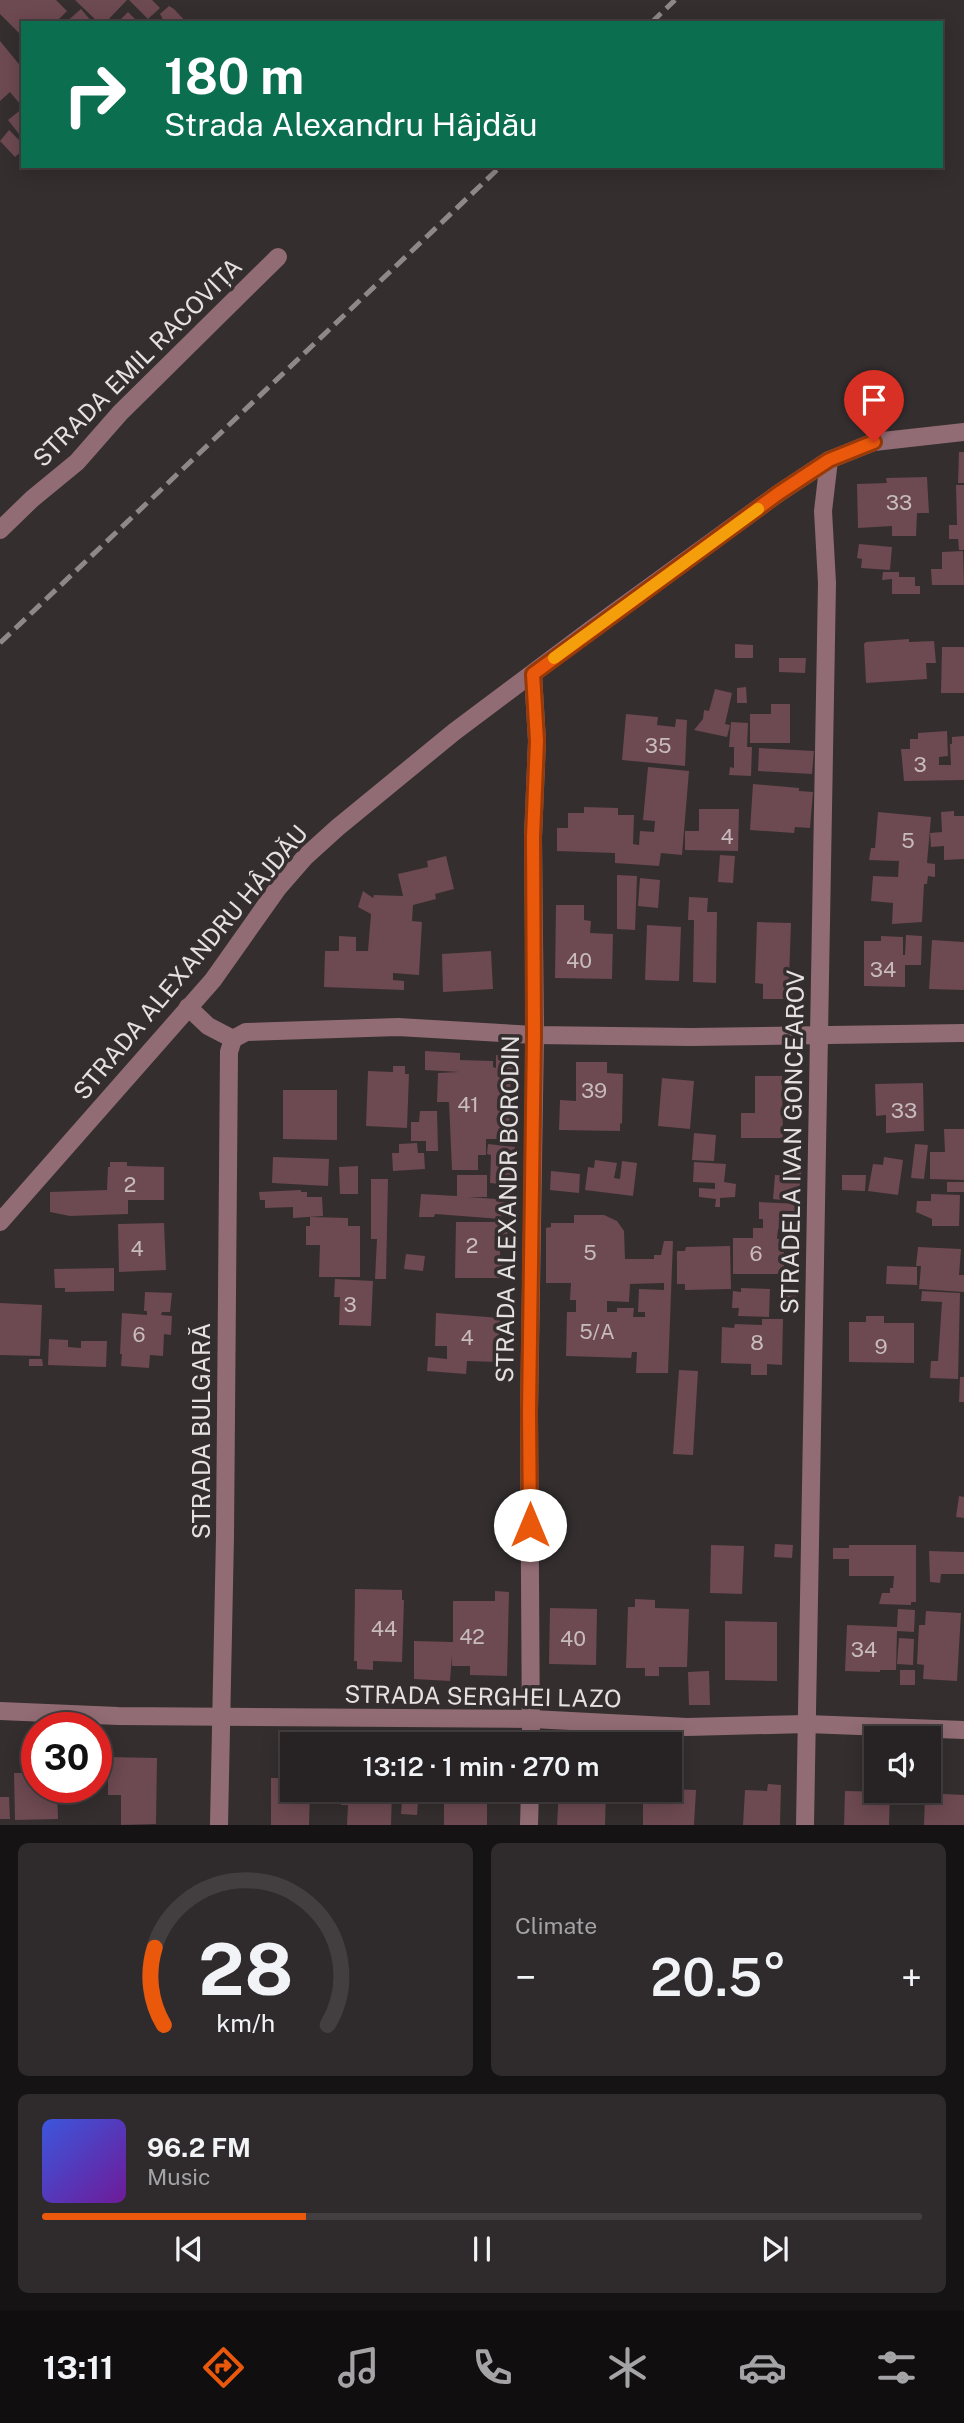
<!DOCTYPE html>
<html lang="en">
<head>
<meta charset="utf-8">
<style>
	:root { --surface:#272223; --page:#2f2a2b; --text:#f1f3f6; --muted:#a4a4a6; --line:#433f41; --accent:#ea580c }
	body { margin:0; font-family:"Public Sans",sans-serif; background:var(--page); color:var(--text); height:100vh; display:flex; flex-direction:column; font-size:26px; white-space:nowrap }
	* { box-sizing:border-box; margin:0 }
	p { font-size:23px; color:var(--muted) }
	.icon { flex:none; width:38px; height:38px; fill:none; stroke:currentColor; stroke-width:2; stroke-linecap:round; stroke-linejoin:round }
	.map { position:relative; height:1825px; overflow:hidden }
	.panel { display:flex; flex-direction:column; gap:18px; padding:18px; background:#151313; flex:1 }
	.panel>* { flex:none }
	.banner { position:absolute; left:21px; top:21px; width:922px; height:147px; border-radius:0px; box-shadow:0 4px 18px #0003,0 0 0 2px var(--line); background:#0b6e4f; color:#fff; overflow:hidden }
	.buttons { position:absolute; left:864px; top:1726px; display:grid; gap:14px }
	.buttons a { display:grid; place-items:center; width:77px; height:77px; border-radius:0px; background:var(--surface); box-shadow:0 4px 18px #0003,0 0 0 2px var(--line); font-size:35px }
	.speed { position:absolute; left:21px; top:1712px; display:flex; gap:14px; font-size:35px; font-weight:700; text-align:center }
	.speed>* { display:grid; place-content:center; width:91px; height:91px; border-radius:50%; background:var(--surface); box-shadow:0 4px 18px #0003,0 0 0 2px var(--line); line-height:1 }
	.speed .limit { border:10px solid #d22; background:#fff; color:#111 }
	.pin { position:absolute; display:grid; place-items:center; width:60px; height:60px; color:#fff; margin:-72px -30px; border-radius:50% 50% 50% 0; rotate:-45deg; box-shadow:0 0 7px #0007 }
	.pin .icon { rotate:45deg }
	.me { position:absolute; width:77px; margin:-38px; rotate:0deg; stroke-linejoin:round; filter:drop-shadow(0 0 5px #0008) }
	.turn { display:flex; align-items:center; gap:24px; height:147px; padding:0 28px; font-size:32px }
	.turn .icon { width:91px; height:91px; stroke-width:2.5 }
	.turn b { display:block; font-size:49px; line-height:60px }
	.big { font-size:52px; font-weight:600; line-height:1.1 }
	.panel .widget { flex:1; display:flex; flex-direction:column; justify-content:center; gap:10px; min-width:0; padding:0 24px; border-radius:10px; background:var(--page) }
	.panel .dial { align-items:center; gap:0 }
	.dial svg { height:182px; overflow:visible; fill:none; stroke:var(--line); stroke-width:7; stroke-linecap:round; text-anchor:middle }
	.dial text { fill:var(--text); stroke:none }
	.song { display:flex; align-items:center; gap:21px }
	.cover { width:84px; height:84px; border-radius:10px; background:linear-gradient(135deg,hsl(230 70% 55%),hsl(280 70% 35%)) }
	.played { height:7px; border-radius:4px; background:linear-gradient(90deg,var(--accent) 30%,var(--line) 30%) }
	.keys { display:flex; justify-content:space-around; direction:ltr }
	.heat { display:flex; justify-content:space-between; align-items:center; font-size:38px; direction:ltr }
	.panel .tiles { flex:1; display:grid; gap:18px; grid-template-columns:1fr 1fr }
	.widget:last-child { grid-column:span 2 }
	.trip { position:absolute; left:280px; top:1732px; width:402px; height:70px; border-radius:0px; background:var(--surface); box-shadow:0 4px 18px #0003,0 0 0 2px var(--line); font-weight:600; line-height:70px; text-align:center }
	.tab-bar { display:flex; height:112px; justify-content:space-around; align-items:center; background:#100e0e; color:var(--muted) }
	.tab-bar .icon { width:49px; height:49px }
	.tab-bar .on { color:var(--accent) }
	.tab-bar b { font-size:32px; color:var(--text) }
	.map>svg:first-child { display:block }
	.building { fill:#6d4951; fill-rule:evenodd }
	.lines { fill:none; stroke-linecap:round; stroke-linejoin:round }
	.minor { stroke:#926c74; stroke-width:18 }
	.rail { stroke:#8d8889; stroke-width:5; stroke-dasharray:14 7; stroke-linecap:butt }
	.route-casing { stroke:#983908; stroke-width:18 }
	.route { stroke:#ea580c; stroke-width:12 }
	.slow { stroke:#f59e0b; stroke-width:12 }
	.labels { text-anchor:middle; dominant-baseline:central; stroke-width:7; stroke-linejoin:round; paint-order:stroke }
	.number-label { font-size:21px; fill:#c7bbbe }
	.street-label { font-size:24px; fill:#e5e1e2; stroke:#342e2f }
</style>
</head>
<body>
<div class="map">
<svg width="964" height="1825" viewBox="0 0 964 1825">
	<rect width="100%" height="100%" fill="#342e2f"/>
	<g class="building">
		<polygon points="0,0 56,0 67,11 55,23 23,23 23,37 0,14"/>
		<polygon points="75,0 127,0 105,23 99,23"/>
		<polygon points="129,0 152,0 160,8 148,19"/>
		<polygon points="169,6 174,9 187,23 165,23 160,14"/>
		<polygon points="81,9 93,23 65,23"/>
		<polygon points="128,12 139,23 117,23"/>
		<polygon points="0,41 23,69 23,101 20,104 10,92 0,101"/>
		<polygon points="23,108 23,139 8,120"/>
		<polygon points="9,130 23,144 23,150 15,157 0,141"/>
		<polygon points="959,452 964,452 964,483 958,483"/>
		<polygon points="927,477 929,513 917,513 916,536 892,536 892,526 858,528 857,484 887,483 886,478"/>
		<polygon points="956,485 964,485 964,550 959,550 958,539 949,539 949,525 957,525"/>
		<polygon points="859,544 892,547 890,570 861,568 862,559 857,558"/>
		<polygon points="963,551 964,585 932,585 931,569 942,569 942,552"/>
		<polygon points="883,572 899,572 899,577 915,577 915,586 920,586 920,594 892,594 892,579 882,580"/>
		<polygon points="909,639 909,642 934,641 936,663 926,663 927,679 866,683 864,644 866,642"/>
		<polygon points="735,644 753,645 753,658 735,658"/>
		<polygon points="942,647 964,647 964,693 941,693"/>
		<polygon points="779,658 806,658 805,673 779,672"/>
		<polygon points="746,687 747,703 737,703 737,688"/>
		<polygon points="715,689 732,693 725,724 730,725 727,737 694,730 703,719 704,710 709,711"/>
		<polygon points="771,704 790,704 790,743 750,743 750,714 771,714"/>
		<polygon points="626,714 658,717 657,725 675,727 676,719 687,720 685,766 622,760"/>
		<polygon points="731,722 748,723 747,747 752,747 751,776 729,775 730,767 734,768 734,747 729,747"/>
		<polygon points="947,731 948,756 939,757 939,765 951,765 950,744 952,744 952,737 964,736 964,780 904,781 901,749 910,749 910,739 918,739 918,733"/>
		<polygon points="759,748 814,751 812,774 758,771"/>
		<polygon points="648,767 689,771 682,855 661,853 659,866 615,863 615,853 557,851 557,828 568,828 568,813 584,813 584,807 618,808 618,815 634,815 633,844 639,845 640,831 654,832 655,821 643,820"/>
		<polygon points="753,784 799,788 799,791 813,792 810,828 795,827 794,833 750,830"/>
		<polygon points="699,809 739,809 738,851 685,850 685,831 699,831"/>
		<polygon points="954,811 954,816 964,816 964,859 944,860 944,846 931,847 930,833 942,832 941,812"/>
		<polygon points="878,812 931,817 927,863 935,864 935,877 928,876 927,884 924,884 922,922 892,924 893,903 871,901 873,876 898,877 899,861 869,860 871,848 875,848"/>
		<polygon points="720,855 735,856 733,883 718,882"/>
		<polygon points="446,856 454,889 435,894 436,899 413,905 412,921 422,922 419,975 393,973 393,980 404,981 404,990 324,987 325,951 339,951 339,936 356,937 356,951 368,951 371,914 358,907 363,891 373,898 374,895 403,896 398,874 428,867 427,861"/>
		<polygon points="617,875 637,876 635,930 617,929"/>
		<polygon points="640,878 660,880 658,908 638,906"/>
		<polygon points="689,897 708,898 707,912 717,912 716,983 693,982 694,920 688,920"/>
		<polygon points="556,905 584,905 584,920 591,921 590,933 613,934 612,979 555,978"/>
		<polygon points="757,922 791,923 789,979 793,979 792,999 763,999 763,984 755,983"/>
		<polygon points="647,925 681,927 679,981 645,980"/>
		<polygon points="906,935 922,936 921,965 905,965 905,987 864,986 864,941 881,941 881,936 903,937 903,955 905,955"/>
		<polygon points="932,940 964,942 964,990 929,989"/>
		<polygon points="491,951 493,989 443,992 442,954"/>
		<polygon points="425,1051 460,1053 460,1060 493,1061 493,1067 496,1068 496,1055 517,1055 517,1070 511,1069 509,1135 498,1134 498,1139 486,1139 486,1155 478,1155 478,1170 452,1170 449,1102 437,1102 438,1073 459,1072 425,1070"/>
		<polygon points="576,1062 607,1062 607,1073 623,1074 622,1124 620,1123 620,1131 559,1130 560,1100 576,1101"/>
		<polygon points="393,1066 405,1066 405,1074 409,1074 407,1128 366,1126 368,1071 393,1072"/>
		<polygon points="755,1076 782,1076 783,1138 741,1138 741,1113 755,1113"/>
		<polygon points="662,1078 694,1081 690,1129 658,1126"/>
		<polygon points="923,1083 924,1131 886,1133 886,1115 876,1116 875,1084"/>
		<polygon points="283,1090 337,1090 337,1140 283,1139"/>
		<polygon points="420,1111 437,1111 438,1151 426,1151 426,1141 411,1141 411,1122 419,1122"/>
		<polygon points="944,1129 964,1129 964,1180 930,1179 930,1152 945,1152"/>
		<polygon points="694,1133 716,1135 714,1161 692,1160"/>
		<polygon points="417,1143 418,1153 424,1153 425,1169 393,1171 392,1153 399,1153 399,1144"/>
		<polygon points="488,1144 515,1147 509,1185 490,1183 491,1155 487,1154"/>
		<polygon points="915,1144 928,1145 924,1179 911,1178"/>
		<polygon points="273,1157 329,1159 328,1186 272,1183"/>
		<polygon points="884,1157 903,1160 898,1195 868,1191 873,1164 883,1165"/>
		<polygon points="595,1160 617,1163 614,1178 620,1179 622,1161 637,1163 633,1196 585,1190 588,1167 594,1168"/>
		<polygon points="110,1162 127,1162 127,1166 164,1167 164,1200 128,1200 128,1214 70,1216 50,1212 50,1192 107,1190 108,1167 110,1167"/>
		<polygon points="694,1162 726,1164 724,1182 736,1184 735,1197 720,1198 720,1207 715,1207 716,1199 699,1197 699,1188 715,1189 715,1183 693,1182"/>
		<polygon points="358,1166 358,1194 340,1194 339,1167"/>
		<polygon points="793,1166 802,1167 798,1202 773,1199 775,1175 792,1176"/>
		<polygon points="551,1171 580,1174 579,1193 550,1190"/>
		<polygon points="457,1175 487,1175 487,1197 468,1197 510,1200 509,1207 502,1207 501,1219 435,1214 434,1217 419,1217 421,1194 457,1196"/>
		<polygon points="842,1175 866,1175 865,1191 842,1190"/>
		<polygon points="371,1179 388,1179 386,1279 375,1279 377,1239 371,1239"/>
		<rect x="947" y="1182" width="17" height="10"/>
		<polygon points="301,1190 301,1192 307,1192 307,1197 322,1197 323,1216 293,1218 293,1207 265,1208 265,1200 260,1200 259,1192"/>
		<polygon points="931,1194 960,1195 959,1226 932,1226 932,1219 916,1212 917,1201 931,1201"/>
		<polygon points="759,1202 801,1204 800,1230 778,1229 777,1239 784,1239 784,1274 733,1274 733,1238 753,1238 753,1228 763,1228 763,1219 759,1219"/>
		<path d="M574 1215H604L617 1221 624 1231 625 1259H654V1255H661L664 1241H673L668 1373H636L637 1352H632L631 1358 566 1356 567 1312H576V1300H570L571 1283H546V1228L551 1227V1223H574ZM664 1283V1290L639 1289 638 1312H645V1317H633L634 1308H617V1312H607V1301L629 1302 630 1284Z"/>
		<polygon points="310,1217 348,1218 348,1226 360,1226 360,1277 319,1277 320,1245 306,1245 306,1226 310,1226"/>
		<polygon points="456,1222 508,1222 507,1240 500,1240 500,1256 507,1257 507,1278 455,1278"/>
		<polygon points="164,1223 166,1270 119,1272 118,1224"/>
		<polygon points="730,1246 731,1289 685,1290 685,1284 677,1284 677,1251 685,1251 686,1247"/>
		<polygon points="918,1247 961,1249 959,1275 964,1275 964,1292 919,1289 921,1266 916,1266"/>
		<polygon points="406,1254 425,1256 423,1271 404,1269"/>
		<polygon points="887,1266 917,1267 917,1285 886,1284"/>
		<polygon points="114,1268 114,1291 65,1292 65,1288 55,1288 54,1269"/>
		<polygon points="335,1279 373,1281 371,1326 339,1325 340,1297 334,1297"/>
		<polygon points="741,1288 770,1289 769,1317 738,1316 739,1308 732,1308 733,1291 741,1292"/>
		<rect x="786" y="1291" width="10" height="15"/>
		<polygon points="922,1291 960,1293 958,1379 930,1378 931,1361 938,1361 942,1302 921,1301"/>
		<polygon points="145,1292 172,1293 170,1312 162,1312 161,1315 172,1316 171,1335 164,1334 163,1356 150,1355 149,1368 121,1366 122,1354 120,1354 122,1313 147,1315 147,1311 144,1311"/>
		<polygon points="0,1303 42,1305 40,1356 0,1355"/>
		<polygon points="436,1313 500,1318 498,1362 467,1361 466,1374 427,1371 428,1357 447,1359 447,1346 435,1346"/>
		<polygon points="866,1316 884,1316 884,1323 914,1323 914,1363 849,1362 849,1322 866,1322"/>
		<polygon points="762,1319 783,1319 782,1365 767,1364 767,1375 751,1375 751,1364 721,1363 722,1327 734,1328 735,1324 762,1325"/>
		<polygon points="49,1339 68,1340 68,1347 81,1348 81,1341 107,1341 106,1367 48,1365"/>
		<polygon points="29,1359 42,1359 43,1366 29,1366"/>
		<polygon points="679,1370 698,1371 693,1455 673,1454"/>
		<polygon points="960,1377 964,1377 964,1402 959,1402"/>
		<polygon points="959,1496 964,1497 964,1518 956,1517"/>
		<polygon points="775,1544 793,1545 792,1558 774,1557"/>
		<polygon points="711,1545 744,1546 742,1594 710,1593"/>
		<polygon points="849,1545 916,1545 916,1602 911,1602 911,1605 879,1604 882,1593 890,1593 890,1588 893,1588 894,1576 849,1576 849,1559 833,1559 833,1548 849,1548"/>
		<polygon points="929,1551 964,1552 964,1574 941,1574 940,1583 930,1582"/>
		<polygon points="355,1589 402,1590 402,1600 404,1600 402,1662 373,1661 373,1670 357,1669 357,1661 354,1661"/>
		<polygon points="495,1591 509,1592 507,1676 470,1675 470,1666 452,1666 452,1655 450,1681 414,1679 414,1641 453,1642 453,1601 495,1601"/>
		<polygon points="635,1599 655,1600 655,1608 689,1609 687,1667 659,1667 659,1676 645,1676 645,1668 626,1668 628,1607 635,1607"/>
		<polygon points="550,1608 597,1609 596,1665 549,1664"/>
		<polygon points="898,1609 915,1610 914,1632 897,1631 896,1670 880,1670 880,1672 845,1671 847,1625 897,1627"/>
		<polygon points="926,1611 961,1613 957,1681 923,1679 924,1665 917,1664 919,1625 925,1625"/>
		<polygon points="725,1621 777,1622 777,1681 725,1680"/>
		<polygon points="899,1638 914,1639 913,1665 897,1664"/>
		<rect x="900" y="1670" width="15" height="15"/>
		<polygon points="707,1671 709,1671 710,1705 689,1705 688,1672"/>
		<polygon points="108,1757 157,1758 156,1824 121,1825 121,1795 108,1795"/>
		<polygon points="14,1773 37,1773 37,1787 57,1787 58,1819 15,1820"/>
		<polygon points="271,1778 292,1778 292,1790 310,1790 309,1825 271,1825"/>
		<polygon points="768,1784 781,1785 780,1825 743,1825 745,1790 767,1791"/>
		<polygon points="670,1789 696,1790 694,1825 643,1825 643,1790"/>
		<polygon points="341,1790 392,1790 391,1825 347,1825 348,1805 341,1805"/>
		<polygon points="403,1790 419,1790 417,1815 401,1814"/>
		<rect x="444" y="1790" width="43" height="35"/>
		<polygon points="559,1790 606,1790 605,1825 557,1825"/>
		<polygon points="845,1791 890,1792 889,1825 844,1825"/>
		<polygon points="925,1793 964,1795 964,1825 924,1825"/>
		<polygon points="0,1797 9,1797 10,1819 0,1819"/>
	</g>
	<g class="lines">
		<g class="minor">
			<polyline points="0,530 32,499 77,462 120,413 278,257"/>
			<polyline points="188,1007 208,1026 233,1039 246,1032 398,1027 535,1035 691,1037 964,1033"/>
			<polyline points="0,1222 213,980 278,888 305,857 337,828 454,732 593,628 779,493 829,460 874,442 964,432"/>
			<polyline points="0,1711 118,1716 532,1719 687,1727 807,1724 964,1730"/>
			<polyline points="531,1745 529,1413 535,1035 533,837 537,741 533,674"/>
			<polyline points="219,1825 225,1536 229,1052 233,1039"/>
			<polyline points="529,1825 530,1790"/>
			<polyline points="805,1825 827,583 823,511 829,460"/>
		</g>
		<g class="rail">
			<polyline points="651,23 675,0"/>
			<polyline points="0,643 501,166"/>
		</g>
	</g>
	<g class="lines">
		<g class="route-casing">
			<polyline id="route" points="530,1525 529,1413 534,1035 533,837 537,741 533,674 779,493 829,460 874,442"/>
		</g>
		<use href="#route" class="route"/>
		<polyline class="slow" points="554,658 758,509"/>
	</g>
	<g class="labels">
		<g class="number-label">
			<text x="899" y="502">33</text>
			<text x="658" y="745">35</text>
			<text x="920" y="764">3</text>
			<text x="727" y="836">4</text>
			<text x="908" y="840">5</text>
			<text x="579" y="960">40</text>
			<text x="883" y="969">34</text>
			<text x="594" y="1090">39</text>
			<text x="468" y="1104">41</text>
			<text x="904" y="1110">33</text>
			<text x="130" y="1184">2</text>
			<text x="472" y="1245">2</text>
			<text x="137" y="1248">4</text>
			<text x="590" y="1252">5</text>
			<text x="756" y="1253">6</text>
			<text x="350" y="1304">3</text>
			<text x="597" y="1331">5/A</text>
			<text x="139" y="1334">6</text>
			<text x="467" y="1337">4</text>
			<text x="757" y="1342">8</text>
			<text x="881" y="1346">9</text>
			<text x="384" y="1628">44</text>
			<text x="472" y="1636">42</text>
			<text x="573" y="1638">40</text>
			<text x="864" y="1649">34</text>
		</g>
		<g class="street-label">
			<text transform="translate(137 362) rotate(-45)">STRADA EMIL RACOVIȚA</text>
			<text transform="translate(190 962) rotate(-50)">STRADA ALEXANDRU HÂJDĂU</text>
			<text transform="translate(792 1142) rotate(-89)">STRADELA IVAN GONCEAROV</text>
			<text transform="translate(507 1209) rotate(-89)">STRADA ALEXANDR BORODIN</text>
			<text transform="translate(201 1431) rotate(-90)">STRADA BULGARĂ</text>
			<text transform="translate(483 1696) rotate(1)">STRADA SERGHEI LAZO</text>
		</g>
	</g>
</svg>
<div class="buttons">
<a><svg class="icon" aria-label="sound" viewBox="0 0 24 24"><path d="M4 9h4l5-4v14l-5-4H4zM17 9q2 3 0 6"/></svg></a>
</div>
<div class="speed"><div class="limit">30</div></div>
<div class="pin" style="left:874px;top:442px;background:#d93025"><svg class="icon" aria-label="arrive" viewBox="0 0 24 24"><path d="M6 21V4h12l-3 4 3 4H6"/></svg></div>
<svg class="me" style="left:530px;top:1525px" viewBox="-20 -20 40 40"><circle r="19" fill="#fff"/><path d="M0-13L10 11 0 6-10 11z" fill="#ea580c"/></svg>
<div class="trip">13:12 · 1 min · 270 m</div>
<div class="banner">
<div class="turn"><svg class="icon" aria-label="right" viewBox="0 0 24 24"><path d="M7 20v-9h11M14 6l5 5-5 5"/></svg><div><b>180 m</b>Strada Alexandru Hâjdău</div></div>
</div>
</div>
<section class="panel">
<div class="tiles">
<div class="widget dial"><svg viewBox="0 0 100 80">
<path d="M14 69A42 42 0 1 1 86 69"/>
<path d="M14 69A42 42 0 0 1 10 35" stroke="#ea580c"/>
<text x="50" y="56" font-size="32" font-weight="700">28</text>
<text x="50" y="72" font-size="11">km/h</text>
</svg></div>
<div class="widget"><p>Climate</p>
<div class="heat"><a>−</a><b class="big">20.5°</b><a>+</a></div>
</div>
<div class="widget">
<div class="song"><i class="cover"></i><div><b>96.2 FM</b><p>Music</p></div></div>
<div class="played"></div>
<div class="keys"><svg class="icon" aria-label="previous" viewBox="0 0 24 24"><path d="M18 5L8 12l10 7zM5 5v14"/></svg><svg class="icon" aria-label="pause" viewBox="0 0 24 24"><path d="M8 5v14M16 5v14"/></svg><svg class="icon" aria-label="next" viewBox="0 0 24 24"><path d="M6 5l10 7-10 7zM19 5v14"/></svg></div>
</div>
</div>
</section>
<nav class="tab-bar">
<b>13:11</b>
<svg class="icon on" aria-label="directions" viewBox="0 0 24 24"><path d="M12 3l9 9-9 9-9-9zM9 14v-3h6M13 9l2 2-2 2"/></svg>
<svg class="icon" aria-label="music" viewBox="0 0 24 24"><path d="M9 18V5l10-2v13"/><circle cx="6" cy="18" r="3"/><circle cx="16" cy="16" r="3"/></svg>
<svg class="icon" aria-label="phone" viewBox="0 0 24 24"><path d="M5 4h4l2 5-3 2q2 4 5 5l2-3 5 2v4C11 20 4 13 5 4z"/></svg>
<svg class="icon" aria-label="climate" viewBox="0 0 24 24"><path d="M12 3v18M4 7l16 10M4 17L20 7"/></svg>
<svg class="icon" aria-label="car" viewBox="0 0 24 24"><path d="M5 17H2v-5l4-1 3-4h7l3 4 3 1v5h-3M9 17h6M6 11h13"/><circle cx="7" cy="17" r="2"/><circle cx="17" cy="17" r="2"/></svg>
<svg class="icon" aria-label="filters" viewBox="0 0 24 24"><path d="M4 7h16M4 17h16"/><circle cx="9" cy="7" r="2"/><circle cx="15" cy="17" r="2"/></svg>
</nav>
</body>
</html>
